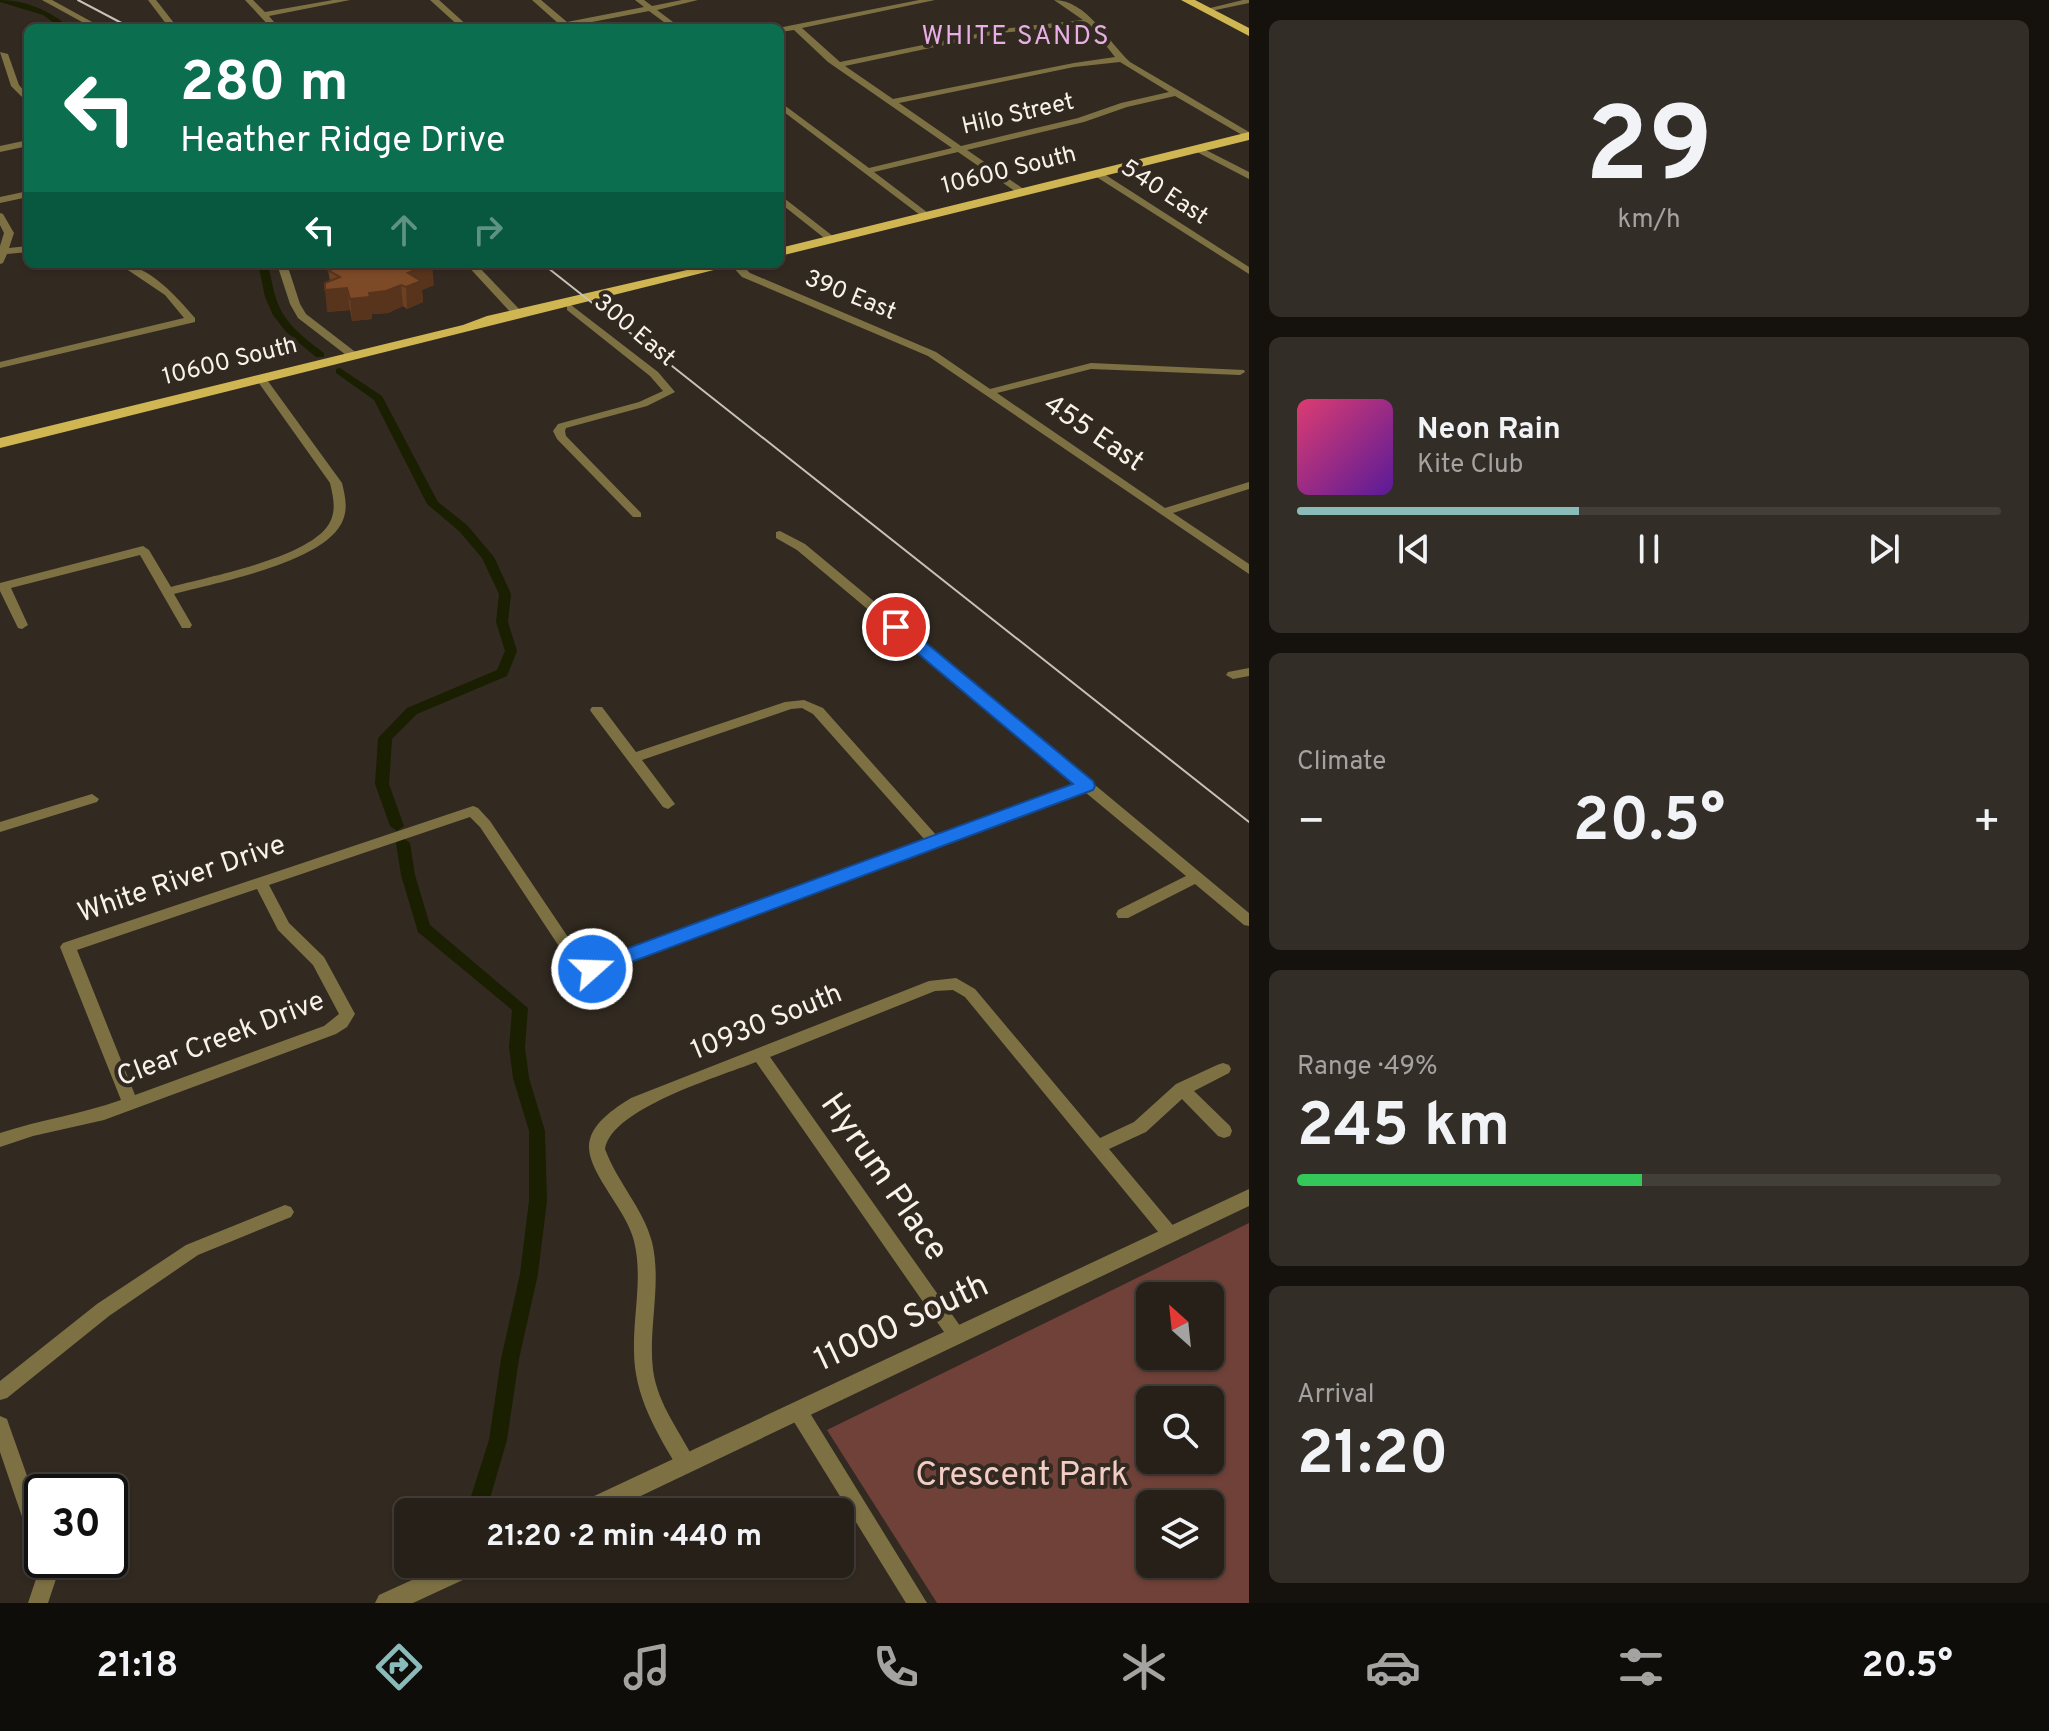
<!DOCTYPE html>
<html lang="en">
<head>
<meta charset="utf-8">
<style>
	:root { --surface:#262019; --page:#322d26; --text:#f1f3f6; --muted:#a4a3a2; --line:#423e38; --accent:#8bbbb9 }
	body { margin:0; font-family:Overpass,sans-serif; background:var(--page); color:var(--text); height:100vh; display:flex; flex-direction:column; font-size:30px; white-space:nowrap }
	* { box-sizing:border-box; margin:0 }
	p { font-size:26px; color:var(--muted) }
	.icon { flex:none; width:44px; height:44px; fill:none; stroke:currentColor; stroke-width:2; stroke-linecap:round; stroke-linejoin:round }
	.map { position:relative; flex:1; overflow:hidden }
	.drawer { display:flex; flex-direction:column; gap:20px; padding:20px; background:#15120e; width:800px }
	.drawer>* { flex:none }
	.hud { position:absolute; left:24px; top:24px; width:760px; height:244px; border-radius:12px; box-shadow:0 2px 6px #0004,0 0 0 2px var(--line); background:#0b6e4f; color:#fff; overflow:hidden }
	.needle { width:52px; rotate:333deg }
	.controls { position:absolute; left:1136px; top:1282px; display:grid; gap:16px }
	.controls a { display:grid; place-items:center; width:88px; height:88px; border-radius:12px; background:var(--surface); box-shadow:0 2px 6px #0004,0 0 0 2px var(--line); font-size:40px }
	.speed { position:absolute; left:24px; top:1474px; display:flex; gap:16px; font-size:40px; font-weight:700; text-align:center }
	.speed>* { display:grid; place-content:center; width:104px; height:104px; border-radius:50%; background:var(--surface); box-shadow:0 2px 6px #0004,0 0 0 2px var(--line); line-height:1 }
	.speed .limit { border:4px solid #111; border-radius:12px; background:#fff; color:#111 }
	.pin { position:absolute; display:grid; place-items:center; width:68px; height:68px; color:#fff; margin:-34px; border:4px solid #fff; border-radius:50%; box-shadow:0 2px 8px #0007 }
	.me { position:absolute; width:88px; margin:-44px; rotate:70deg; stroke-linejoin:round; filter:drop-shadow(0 0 6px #0008) }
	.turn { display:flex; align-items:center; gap:28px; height:168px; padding:0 24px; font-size:36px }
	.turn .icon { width:104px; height:104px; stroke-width:2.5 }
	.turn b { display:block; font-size:56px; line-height:68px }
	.lanes { display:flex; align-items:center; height:76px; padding:0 24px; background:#0003; justify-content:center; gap:40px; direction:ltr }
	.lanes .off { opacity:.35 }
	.big { font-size:60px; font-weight:700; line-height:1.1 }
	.drawer .widget { flex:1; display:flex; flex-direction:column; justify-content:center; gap:12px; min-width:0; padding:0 28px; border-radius:12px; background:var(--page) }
	.drawer .dial { align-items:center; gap:0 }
	.dial b { font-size:104px; line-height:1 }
	.song { display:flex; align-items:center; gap:24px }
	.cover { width:96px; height:96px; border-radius:12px; background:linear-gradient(135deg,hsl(340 70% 55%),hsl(270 70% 35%)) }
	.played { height:8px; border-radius:4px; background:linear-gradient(90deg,var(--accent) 40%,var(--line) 40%) }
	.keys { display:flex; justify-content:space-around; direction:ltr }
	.heat { display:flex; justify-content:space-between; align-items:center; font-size:44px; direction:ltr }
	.charge { height:12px; border-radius:6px; background:linear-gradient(90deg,#34c759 49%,var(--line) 0) }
	.trip { position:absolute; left:394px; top:1498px; width:460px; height:80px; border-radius:12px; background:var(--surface); box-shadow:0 2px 6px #0004,0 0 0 2px var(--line); font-weight:700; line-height:80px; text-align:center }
	.menu { display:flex; height:128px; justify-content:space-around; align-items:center; background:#0f0d0a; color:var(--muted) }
	.menu .icon { width:56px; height:56px }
	.menu .active { color:var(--accent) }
	.menu b { font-size:36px; color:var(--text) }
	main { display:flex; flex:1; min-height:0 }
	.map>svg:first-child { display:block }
	.green { fill:#704138; fill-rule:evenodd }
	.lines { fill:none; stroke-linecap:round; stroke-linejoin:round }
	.canal { fill:#1b1f01; fill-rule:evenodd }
	.minor { fill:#7d7144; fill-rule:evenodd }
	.tertiary { fill:#7d7144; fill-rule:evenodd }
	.primary { fill:#d0b652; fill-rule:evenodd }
	.tram { stroke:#c6c1b9; stroke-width:2 }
	.wall { fill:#6c4022 }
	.shaded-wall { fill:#58341c }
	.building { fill:#7d4a28; stroke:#58341c; stroke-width:2 }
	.route { fill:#1a73e8; stroke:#114b97; stroke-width:2 }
	.labels { text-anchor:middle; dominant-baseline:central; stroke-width:8; stroke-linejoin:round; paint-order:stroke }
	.far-street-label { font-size:24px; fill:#f7f2eb; stroke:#322a21 }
	.far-neighbourhood-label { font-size:26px; letter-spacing:2px; fill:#e9aee6; stroke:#322a21 }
	.street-label { font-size:28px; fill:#f7f2eb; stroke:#322a21 }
	.near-street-label { font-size:34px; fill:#f7f2eb; stroke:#322a21 }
	.near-park-label { font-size:34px; fill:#f3ccc4; stroke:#322a21 }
</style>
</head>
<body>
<main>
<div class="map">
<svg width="1249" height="1603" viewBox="0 0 1249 1603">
	<rect width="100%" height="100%" fill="#322a21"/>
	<path class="green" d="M1249 1223V1603H937L827 1430ZM1150 1296H1210V1356H1150ZM1150 1400H1210V1460H1150ZM1150 1504H1210V1564H1150Z"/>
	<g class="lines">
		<g class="canal">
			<path d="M0 0C26 0 51 11 70 28H61L43 15 0 2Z"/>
			<path d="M252 264H267C271 274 272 285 275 295 282 322 303 337 324 353V357H316L286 332 273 315 265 297 259 268Z"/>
			<polygon points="340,368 382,396 438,502 467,525 494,557 511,594 508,622 517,651 507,676 417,714 392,739 389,784 404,826 397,831 390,826 375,784 378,738 407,708 497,670 505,651 496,622 499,594 482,558 459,531 427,504 374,400 336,373 336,369"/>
			<polygon points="403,838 410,843 415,875 430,925 528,1008 525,1047 529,1078 545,1131 547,1201 538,1274 519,1359 507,1440 486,1512 466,1512 489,1440 501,1359 520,1274 529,1201 529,1131 513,1078 509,1047 512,1010 418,932 401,875 396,843"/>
		</g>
		<g class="minor">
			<polygon points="42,0 52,0 103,28 93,28"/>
			<polygon points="148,0 156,0 174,23 173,25 167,25"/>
			<polygon points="245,0 253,0 265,12 333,0 350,0 269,16 279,28 271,28"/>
			<polygon points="430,0 439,0 470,28 461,28"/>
			<polygon points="532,0 541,0 567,22 644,7 635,0 644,0 652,6 682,0 698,0 657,10 681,28 672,28 649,11 566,27 545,28 559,24"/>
			<path d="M919 0H935L802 28 840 62 1001 29 1083 20 1054 0C1087 0 1108 42 1130 62L1249 132V139L1175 96 1127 107 1084 122 967 150 1025 190V194H1019L958 152 874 172 932 216 924 218 780 109V102L869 168 952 148 828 62 794 30 780 32 778 28ZM1089 24 1115 57 1074 63 893 99 845 66 1001 33ZM1120 62 1169 92 1121 103 1078 118 961 146 899 103 1074 67Z"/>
			<polygon points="1243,0 1249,0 1249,3 1206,12 1202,10"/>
			<polygon points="0,52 8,54 19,85 28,95 28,103 11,86"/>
			<polygon points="28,140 28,146 0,152 0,146"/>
			<polygon points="1198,146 1249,172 1249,179 1195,151 1194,149"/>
			<polygon points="1095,172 1101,172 1249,267 1249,274 1095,176"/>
			<polygon points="28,191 28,197 0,203 0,197"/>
			<polygon points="780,195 834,237 834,241 828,241 780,203"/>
			<polygon points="0,213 3,214 14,233 9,248 28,246 28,252 7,254 3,263 0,264 0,246 4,233 0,225"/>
			<path d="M119 264C148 264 177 297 195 318V322L0 368V362L184 318 165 295Z"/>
			<polygon points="277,264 287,264 300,304 306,314 358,354 358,358 350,358 298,318 290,304"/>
			<polygon points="466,264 476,264 521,311 521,315 513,315"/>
			<polygon points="730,264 741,264 750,273 936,352 990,389 1091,363 1244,370 1245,372 1240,375 1091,369 997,393 1165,508 1249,482 1249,489 1173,513 1249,564 1249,574 928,356 742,277"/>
			<polygon points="571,305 658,372 675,392 647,406 566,428 565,431 566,436 641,513 641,517 633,517 557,439 553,431 558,424 639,402 663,391 650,376 567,310 567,306"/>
			<path d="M261 376 265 377 342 483C345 496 348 507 343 520 326 563 216 582 174 594L192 625 190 628H182L140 555 11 588 28 625 22 629 18 628 0 591V583L143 546 149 550 171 587C207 577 316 557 331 520 336 508 333 496 330 483L256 379Z"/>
			<path d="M780 531 805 544 1249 913V926L1244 925 1195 884 1128 918H1118L1116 914 1118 910 1186 876 1085 792 592 975 566 957 480 827 470 817 269 885 289 923 324 957 355 1014 347 1027 336 1034 104 1120 33 1136 0 1147V1133C40 1120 81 1114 121 1100L60 947 63 943 473 806 478 808 490 821 576 949 594 962 925 840 813 714 802 708 791 709 642 760 675 804 668 809 663 807 592 713 590 710 592 707H602L636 752 785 702 804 700 823 708 937 836 1076 784 797 550 776 538V532ZM257 889 278 930 313 965 339 1014 324 1026 135 1095 77 950Z"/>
			<polygon points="1249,668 1249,676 1233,679 1226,675 1228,672"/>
			<polygon points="92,794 99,799 97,802 0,832 0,822"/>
			<path d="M956 978 975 989 1100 1138 1134 1122 1176 1084 1217 1065 1223 1063 1229 1065 1231 1069 1229 1073 1194 1091 1230 1126 1232 1131 1230 1136 1224 1138 1218 1136 1182 1099 1146 1132 1109 1149 1176 1229 1179 1234 1176 1239 1170 1241 1164 1239 965 997 953 990 935 991 770 1057 963 1330 966 1336 963 1342 957 1344 951 1342 756 1062C719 1077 612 1108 605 1149 617 1182 643 1208 652 1242 662 1284 648 1327 653 1370 658 1406 681 1432 696 1464L693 1470 686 1473 679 1470C657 1433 634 1396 634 1351 633 1315 643 1277 634 1241 627 1211 590 1175 589 1148 588 1125 615 1108 631 1098L929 981Z"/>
			<polygon points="285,1205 291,1207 294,1212 291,1217 198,1255 109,1316 7,1398 0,1400 0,1381 97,1304 186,1245"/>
			<polygon points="798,1402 805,1405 927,1603 906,1603 791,1417 789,1411 791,1405"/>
			<polygon points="0,1416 7,1419 9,1425 42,1518 42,1560 55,1560 56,1579 48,1603 28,1603 36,1579 35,1560 38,1554 32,1546 0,1452"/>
		</g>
		<g class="tertiary">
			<polygon points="1249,1189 1249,1206 607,1512 572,1512 575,1505"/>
			<polygon points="447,1564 483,1564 480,1572 413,1603 375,1603 379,1595"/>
		</g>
		<g class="primary">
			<polygon points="1181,0 1195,0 1249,28 1249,36"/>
			<polygon points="1249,132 1249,140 780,256 780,248"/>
			<polygon points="713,264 738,264 0,448 0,438 463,325 487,316"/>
		</g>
		<g class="tram">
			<polyline points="78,0 131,28"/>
			<polyline points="543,264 1249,822"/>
		</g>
	</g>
	<polygon class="wall" points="328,270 434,285 422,290 423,302 407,309 403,306 388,313 372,314 372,319 352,321 350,310 327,312 330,281"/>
	<g class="shaded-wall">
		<polygon points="430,264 432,264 434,285 422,290 423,302 407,309 406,287 408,273"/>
		<polygon points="401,285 403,306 388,313 372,314 372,319 352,321 350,299 369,293"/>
		<polygon points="347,288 350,310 327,312 325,290"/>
	</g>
	<polygon class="building" points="354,264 430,264 408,273 421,281 406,287 401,285 386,291 369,293 370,297 350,299 347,288 325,290 325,283 340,277 328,270"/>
	<polygon class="route" points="896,622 902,623 1093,781 1095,786 1093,790 599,974 585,974 582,969 585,964 1073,784 890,630 888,627 890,623"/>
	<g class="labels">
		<g class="far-street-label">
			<text transform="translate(1018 115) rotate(-13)">Hilo Street</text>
			<text transform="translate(1009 171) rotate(-14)">10600 South</text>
			<text transform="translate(1164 193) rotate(33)">540 East</text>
			<text transform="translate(850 296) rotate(22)">390 East</text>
			<text transform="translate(634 331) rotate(40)">300 East</text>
			<text transform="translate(230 362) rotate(-14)">10600 South</text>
		</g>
		<g class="far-neighbourhood-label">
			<text x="1016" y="37">WHITE SANDS</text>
		</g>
		<g class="street-label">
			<text transform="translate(1093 434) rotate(34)">455 East</text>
			<text transform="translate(182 880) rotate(-19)">White River Drive</text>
			<text transform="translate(767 1023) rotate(-22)">10930 South</text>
			<text transform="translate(221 1040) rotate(-21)">Clear Creek Drive</text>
		</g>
		<g class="near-street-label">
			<text transform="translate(883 1178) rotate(55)">Hyrum Place</text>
			<text transform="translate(902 1324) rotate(-25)">11000 South</text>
		</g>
		<g class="near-park-label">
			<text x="1022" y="1476">Crescent Park</text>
		</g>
	</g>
</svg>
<div class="controls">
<a><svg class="needle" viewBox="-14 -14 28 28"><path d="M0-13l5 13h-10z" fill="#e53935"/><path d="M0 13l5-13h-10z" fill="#a4a3a2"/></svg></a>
<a><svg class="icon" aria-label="search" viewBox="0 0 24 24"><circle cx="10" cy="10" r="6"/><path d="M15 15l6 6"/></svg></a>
<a><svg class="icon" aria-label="layers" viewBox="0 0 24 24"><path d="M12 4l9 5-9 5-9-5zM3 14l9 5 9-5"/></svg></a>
</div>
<div class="speed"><div class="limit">30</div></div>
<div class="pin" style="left:896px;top:627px;background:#d93025"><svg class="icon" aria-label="arrive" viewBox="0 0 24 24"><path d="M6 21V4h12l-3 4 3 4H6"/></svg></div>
<svg class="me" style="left:592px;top:969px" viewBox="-20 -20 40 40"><circle r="17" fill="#1a73e8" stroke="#fff" stroke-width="3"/><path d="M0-11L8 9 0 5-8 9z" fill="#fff"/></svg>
<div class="trip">21:20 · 2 min · 440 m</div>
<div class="hud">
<div class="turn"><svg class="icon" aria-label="left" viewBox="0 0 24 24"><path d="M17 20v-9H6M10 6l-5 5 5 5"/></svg><div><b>280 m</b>Heather Ridge Drive</div></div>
<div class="lanes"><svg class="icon" aria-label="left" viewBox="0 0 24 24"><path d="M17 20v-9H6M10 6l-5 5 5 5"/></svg><svg class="icon off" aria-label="ahead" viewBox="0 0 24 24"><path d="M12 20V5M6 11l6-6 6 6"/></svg><svg class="icon off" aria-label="right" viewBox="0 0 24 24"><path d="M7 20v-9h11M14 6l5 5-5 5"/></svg></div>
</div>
</div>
<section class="drawer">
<div class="widget dial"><b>29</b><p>km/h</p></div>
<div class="widget">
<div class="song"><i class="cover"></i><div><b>Neon Rain</b><p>Kite Club</p></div></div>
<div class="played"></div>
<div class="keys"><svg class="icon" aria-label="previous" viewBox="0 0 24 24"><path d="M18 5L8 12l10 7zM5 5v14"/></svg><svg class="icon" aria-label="pause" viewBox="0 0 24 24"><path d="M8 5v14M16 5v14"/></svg><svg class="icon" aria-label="next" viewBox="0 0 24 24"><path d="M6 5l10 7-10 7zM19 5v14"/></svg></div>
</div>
<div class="widget"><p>Climate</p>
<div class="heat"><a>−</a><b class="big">20.5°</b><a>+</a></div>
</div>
<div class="widget"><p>Range · 49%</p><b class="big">245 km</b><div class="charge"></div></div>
<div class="widget"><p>Arrival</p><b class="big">21:20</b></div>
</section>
</main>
<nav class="menu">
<b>21:18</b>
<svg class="icon active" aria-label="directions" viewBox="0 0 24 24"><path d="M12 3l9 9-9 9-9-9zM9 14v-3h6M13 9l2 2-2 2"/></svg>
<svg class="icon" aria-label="music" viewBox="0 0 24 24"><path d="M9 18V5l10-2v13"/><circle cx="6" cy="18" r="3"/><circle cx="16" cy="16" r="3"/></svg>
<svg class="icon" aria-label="phone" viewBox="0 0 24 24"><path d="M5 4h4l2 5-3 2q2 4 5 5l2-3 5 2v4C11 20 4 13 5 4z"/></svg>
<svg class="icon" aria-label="climate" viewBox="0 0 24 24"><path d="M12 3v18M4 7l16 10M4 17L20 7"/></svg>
<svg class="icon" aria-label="car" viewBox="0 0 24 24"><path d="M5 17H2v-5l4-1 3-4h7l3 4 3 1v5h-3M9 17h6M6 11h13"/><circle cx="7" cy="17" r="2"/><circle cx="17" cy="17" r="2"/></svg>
<svg class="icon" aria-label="filters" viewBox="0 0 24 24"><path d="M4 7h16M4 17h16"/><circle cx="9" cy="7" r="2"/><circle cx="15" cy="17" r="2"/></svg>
<b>20.5°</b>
</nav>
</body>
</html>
